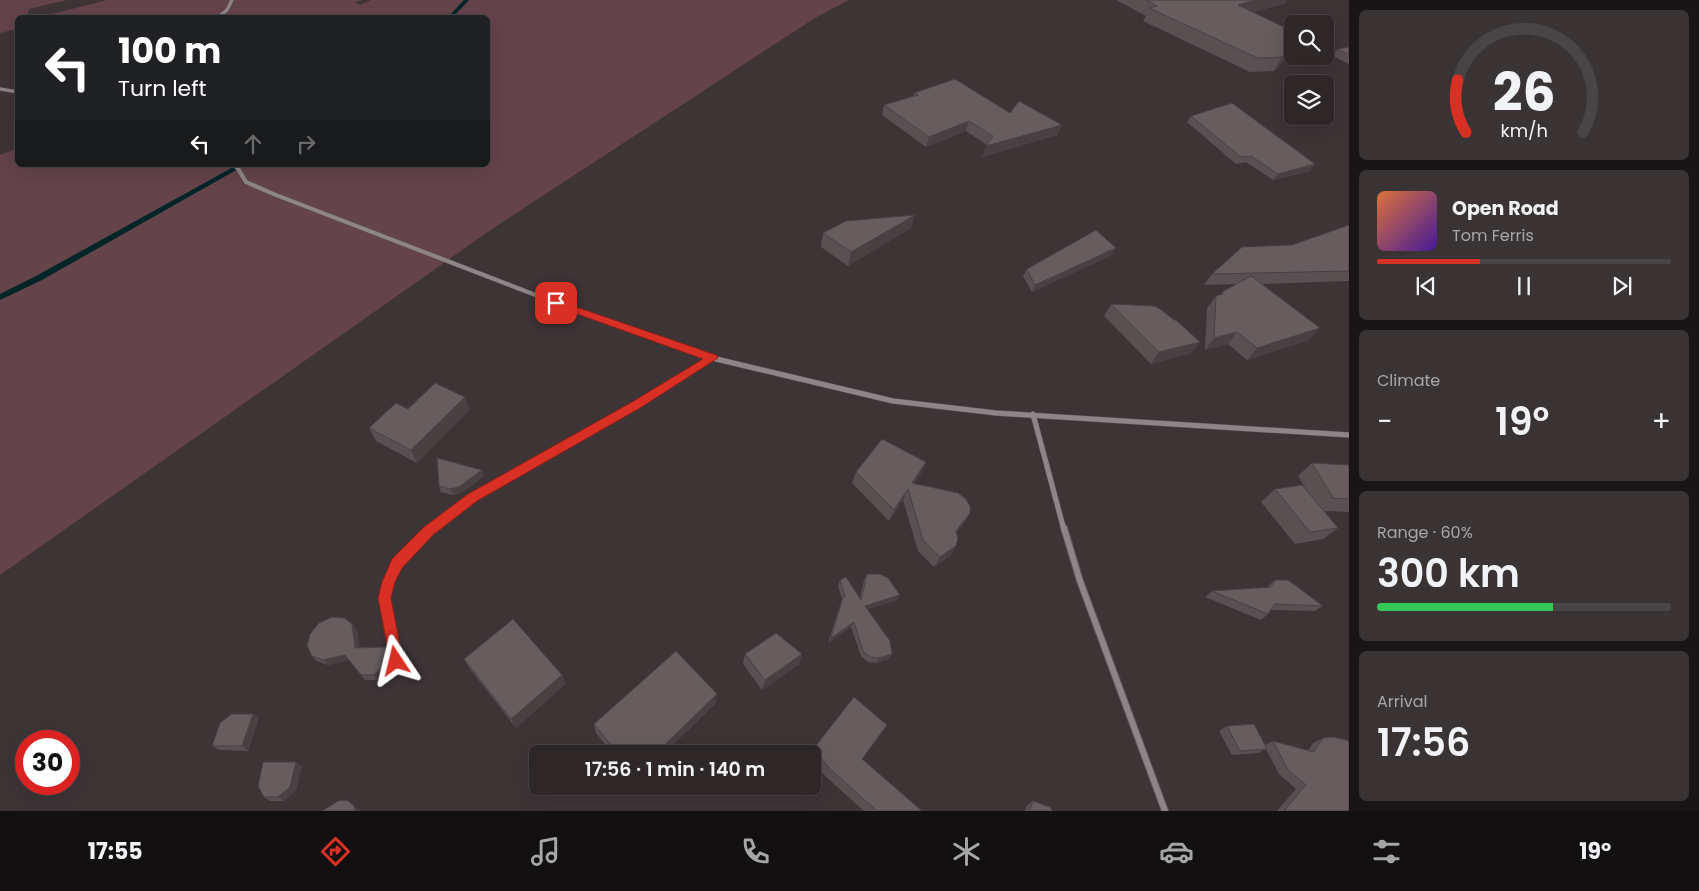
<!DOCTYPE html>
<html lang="en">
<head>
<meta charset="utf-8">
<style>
	:root { --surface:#2e2728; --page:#3a3334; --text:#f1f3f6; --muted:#a7a5a8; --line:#494445; --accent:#d93025 }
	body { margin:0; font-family:Poppins,sans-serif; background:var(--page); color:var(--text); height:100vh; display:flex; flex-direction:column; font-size:19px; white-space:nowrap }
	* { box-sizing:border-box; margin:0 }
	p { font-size:16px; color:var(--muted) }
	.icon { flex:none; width:28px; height:28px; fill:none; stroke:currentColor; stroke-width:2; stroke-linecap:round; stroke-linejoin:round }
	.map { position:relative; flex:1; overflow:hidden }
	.side { display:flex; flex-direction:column; gap:10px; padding:10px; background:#191516; width:350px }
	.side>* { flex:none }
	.banner { position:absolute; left:15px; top:15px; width:475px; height:152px; border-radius:8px; box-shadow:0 5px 20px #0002,0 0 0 1px var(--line); background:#202124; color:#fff; overflow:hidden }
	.buttons { position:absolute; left:1284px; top:15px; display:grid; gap:10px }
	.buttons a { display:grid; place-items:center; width:50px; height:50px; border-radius:8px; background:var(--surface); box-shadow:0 5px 20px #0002,0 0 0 1px var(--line); font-size:25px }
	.speed { position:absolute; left:15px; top:730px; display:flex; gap:10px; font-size:25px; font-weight:700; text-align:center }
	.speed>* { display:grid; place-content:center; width:65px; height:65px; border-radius:50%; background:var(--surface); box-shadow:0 5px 20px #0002,0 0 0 1px var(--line); line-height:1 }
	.speed .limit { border:8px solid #d22; background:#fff; color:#111 }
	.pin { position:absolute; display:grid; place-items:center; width:42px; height:42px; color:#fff; margin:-21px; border-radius:10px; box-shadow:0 2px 8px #0006 }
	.me { position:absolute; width:55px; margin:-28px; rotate:350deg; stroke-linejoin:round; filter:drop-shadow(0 0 4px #0008) }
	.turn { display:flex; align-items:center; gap:18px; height:105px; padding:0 20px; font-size:22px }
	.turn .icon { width:65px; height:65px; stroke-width:2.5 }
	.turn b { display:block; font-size:35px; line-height:42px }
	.lanes { display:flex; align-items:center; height:48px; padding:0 20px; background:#0003; justify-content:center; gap:25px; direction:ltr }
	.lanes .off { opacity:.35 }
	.big { font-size:38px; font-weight:600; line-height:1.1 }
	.side .widget { flex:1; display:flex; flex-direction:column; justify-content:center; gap:8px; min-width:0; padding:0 18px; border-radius:8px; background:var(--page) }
	.side .dial { align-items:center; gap:0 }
	.dial svg { height:130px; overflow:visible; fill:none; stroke:var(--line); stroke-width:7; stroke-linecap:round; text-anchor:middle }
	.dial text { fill:var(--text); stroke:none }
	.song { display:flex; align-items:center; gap:15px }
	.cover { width:60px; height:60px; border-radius:8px; background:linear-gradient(135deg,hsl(20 70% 55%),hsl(260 70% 35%)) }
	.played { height:5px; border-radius:2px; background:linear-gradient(90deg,var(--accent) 35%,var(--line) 35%) }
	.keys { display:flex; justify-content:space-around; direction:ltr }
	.heat { display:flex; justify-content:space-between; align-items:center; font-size:28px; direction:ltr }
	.charge { height:8px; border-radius:4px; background:linear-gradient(90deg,#34c759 60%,var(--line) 0) }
	.trip { position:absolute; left:529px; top:745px; width:292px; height:50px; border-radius:8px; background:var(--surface); box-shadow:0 5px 20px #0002,0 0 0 1px var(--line); font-weight:600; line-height:50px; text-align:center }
	.menu { display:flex; height:80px; justify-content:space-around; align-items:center; background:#121010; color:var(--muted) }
	.menu .icon { width:35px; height:35px }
	.menu .on { color:var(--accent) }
	.menu b { font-size:22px; color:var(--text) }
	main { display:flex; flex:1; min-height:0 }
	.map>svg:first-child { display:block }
	.green { fill:#64434b }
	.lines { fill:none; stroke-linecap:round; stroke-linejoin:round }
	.stream { fill:#002527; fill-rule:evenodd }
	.street-far3-casing { stroke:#5a5355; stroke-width:4 }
	.street-far2-casing { stroke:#5a5355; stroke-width:5 }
	.street-far1-casing { stroke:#5a5355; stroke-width:6 }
	.street-casing { stroke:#5a5355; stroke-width:8 }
	.street-far3 { stroke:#8f8587; stroke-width:3 }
	.street-far2 { stroke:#8f8587; stroke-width:4 }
	.street-far1 { stroke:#8f8587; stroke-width:5 }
	.street { stroke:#8f8587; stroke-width:6 }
	.wall { fill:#595052 }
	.shaded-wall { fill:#484142 }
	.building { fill:#675d5f; stroke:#484142 }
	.route { fill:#d93025; stroke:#8d1f18 }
</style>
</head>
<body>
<main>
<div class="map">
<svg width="1349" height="811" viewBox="0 0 1349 811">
	<rect width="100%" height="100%" fill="#3d3436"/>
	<g class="green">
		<polygon points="0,0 67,0 29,9 27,17 18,18 17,29 0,33"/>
		<polygon points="107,0 363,0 355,2 360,5 371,0 849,0 815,18 495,227 0,575 0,155 17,149 18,165 488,165 488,18 40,17"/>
	</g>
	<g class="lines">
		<g class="stream">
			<polygon points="464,0 469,0 452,18 447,18"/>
			<polygon points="237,165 245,165 42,280 0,300 0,294 36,276"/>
		</g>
		<g class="street-far3-casing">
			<g id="street-far3">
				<polyline points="217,18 227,10 232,0"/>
				<polyline points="0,89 18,92"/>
			</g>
		</g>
		<g class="street-far2-casing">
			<polyline id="street-far2" points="233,165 237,167 246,182 276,195 572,309"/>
		</g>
		<g class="street-far1-casing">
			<g id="street-far1">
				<polyline points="569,308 712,358 893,401 996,413 1349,435"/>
				<polyline points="1033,414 1064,530"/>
				<path d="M431 530C494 480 564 445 634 406 661 391 686 374 712 358"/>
			</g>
		</g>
		<g class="street-casing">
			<g id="street">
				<polyline points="1064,528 1080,581 1165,811"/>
				<path d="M396 661C392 641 385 621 385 600 386 572 411 545 432 528"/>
			</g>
		</g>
		<use href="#street-far3" class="street-far3"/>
		<use href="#street-far2" class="street-far2"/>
		<use href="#street-far1" class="street-far1"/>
		<use href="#street" class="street"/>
	</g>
	<g class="wall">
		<polygon points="1116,0 1287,0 1285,3 1253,12 1292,31 1292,53 1274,71 1250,72 1143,21 1146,16"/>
		<polygon points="1349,47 1349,64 1333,56 1337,49"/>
		<polygon points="914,93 1010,113 1062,125 1057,135 982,157 987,145 966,131 926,147 882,115 884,105 913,96"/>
		<polygon points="1191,116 1310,171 1273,180 1246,162 1236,164 1187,122"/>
		<polygon points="1349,225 1349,281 1262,284 1309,340 1247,360 1228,344 1205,350 1207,308 1216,296 1220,295 1222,292 1236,284 1204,285 1212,274"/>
		<polygon points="911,228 848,266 821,247 823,233"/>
		<polygon points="1112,255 1032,292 1023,276 1027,269"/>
		<polygon points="1111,304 1200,342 1191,353 1151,364 1104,316"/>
		<polygon points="469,410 417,463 376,441 369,428"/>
		<polygon points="926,462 921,473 914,484 970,513 964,523 956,533 956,546 950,556 934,567 918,551 903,500 889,521 852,483 856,472"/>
		<polygon points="1312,463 1349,465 1349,512 1324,511 1338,528 1323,539 1295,544 1261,502 1275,489 1307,491 1298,476"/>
		<polygon points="482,470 484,476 461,493 453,495 441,492 439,486"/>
		<polygon points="867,574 897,600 868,609 892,654 889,659 876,663 868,662 861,656 851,627 828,643 842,599 838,586 840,580 860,598 864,580"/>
		<polygon points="1275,580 1323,606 1315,611 1271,610 1268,614 1261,620 1205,597 1212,591 1267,588 1268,586"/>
		<polygon points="357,630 359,647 385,647 389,652 390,659 387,672 378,680 365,680 349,660 328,665 317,661 312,656"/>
		<polygon points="745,654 802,654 799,664 762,690 743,664"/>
		<polygon points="464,659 562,675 565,684 516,728 470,669"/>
		<polygon points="716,703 663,754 613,754 596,733 594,724"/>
		<polygon points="253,714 259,718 248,751 219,750 212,746"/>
		<polygon points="887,725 862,759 921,811 864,811 825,776 812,759 812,754 811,754 814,748"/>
		<polygon points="1227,726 1265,745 1273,741 1308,751 1313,743 1323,738 1349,811 1277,811 1296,789 1279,774 1266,749 1258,753 1232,755 1219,731"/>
		<polygon points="302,766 296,790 284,801 270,801 264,797"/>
		<polygon points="1033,801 1053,811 1025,811 1027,805"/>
	</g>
	<g class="shaded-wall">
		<polygon points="1256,0 1287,0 1285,3 1230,18 1238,5"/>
		<polygon points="1292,47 1292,53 1274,71 1282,57"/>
		<polygon points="969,121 966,131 926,147 929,137"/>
		<polygon points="1062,125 1057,135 982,157 986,146"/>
		<polygon points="1315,164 1310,171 1273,180 1278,174"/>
		<polygon points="915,215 911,228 848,266 851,252"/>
		<polygon points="1116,248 1112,255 1032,292 1035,285"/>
		<polygon points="1320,328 1309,340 1247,360 1257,348"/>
		<polygon points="1237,332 1228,344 1205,350 1214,338"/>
		<polygon points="1200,342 1191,353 1151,364 1159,352"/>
		<polygon points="465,397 469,410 417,463 411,450"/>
		<polygon points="926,462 921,473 908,492 912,483"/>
		<polygon points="482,470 484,476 461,493 453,495 450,489"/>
		<polygon points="908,489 903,500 889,521 894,510"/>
		<polygon points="970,513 964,523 950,541 956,531"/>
		<polygon points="956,546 950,556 934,567 940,557"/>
		<polygon points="900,595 897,600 863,611 865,606"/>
		<polygon points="854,622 851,627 828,643 831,638"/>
		<polygon points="352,624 357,630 360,653 355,648"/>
		<polygon points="385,647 389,652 390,659 387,672 378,680 374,675"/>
		<polygon points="802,654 799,664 762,690 765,680"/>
		<polygon points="892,654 889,659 876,663 879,658"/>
		<polygon points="345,655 350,660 328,665 323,660"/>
		<polygon points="562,675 565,684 516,728 511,719"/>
		<polygon points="717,694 716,703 663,754 655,754"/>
		<polygon points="253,714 259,718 248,751 242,746"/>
		<polygon points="296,762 302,766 296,790 284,801 278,797"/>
		<polygon points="354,806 359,809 360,811 356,811"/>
	</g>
	<g class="building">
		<polygon points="1146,0 1256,0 1238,5 1292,31 1292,47 1282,57 1258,58 1149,8 1157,6"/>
		<polygon points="1349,47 1349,55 1337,49"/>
		<polygon points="955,79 1010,113 1019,101 1062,125 986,146 993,136 969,121 929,137 884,105 918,95 914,93"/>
		<polygon points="1232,103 1315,164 1278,174 1251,156 1241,157 1191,116"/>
		<polygon points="915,215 851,252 823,233 846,221"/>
		<polygon points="1349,225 1349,271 1212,274 1242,247 1292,245"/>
		<polygon points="1096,230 1116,248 1035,285 1027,269"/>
		<polygon points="1251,276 1320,328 1257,348 1237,332 1214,338 1216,296 1223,294 1222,292"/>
		<polygon points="1111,304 1154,306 1160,309 1174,320 1176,320 1200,342 1159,352"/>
		<polygon points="435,383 465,397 411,450 369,428 396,403 408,409"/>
		<polygon points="882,439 926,462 912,483 958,493 966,499 970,506 970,513 956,531 958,539 956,546 940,557 923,540 908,489 894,510 856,472"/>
		<polygon points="437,458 482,470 459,487 450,489 439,486"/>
		<polygon points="1312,463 1349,465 1349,499 1333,498"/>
		<polygon points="1302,485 1338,528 1310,532 1275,489"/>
		<polygon points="867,574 880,574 888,578 900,595 865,606 890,641 892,654 879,658 870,657 863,651 854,622 831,638 843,597 845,596 840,580 846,577 861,600"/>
		<polygon points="1275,580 1288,580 1323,606 1275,604 1268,614 1212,591 1271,587"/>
		<polygon points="332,617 344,618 352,624 355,648 385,647 387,654 383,667 374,675 361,675 345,655 323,660 312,656 307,646 310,634 319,623"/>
		<polygon points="513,619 562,675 511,719 464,659"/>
		<polygon points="776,633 802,654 765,680 745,654"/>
		<polygon points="676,651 717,694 655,754 618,754 594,724"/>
		<polygon points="854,697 887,725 862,759 921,810 921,811 877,811 829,768 814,748"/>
		<polygon points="232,714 253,714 242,746 212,746 220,723"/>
		<polygon points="1254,724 1267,749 1240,751 1227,726"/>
		<polygon points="1334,737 1346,740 1349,742 1349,811 1284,811 1306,785 1288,770 1273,741 1314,752 1323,738"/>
		<polygon points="263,762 296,762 290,787 278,797 264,797 258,786"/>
		<polygon points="347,800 354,806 356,811 322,811 338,801"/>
		<polygon points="1033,801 1050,807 1053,811 1029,811"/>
	</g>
	<polygon class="route" points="556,300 716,355 718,358 640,408 477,501 433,535 402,568 395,582 391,598 403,661 401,666 396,668 391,666 378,598 382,582 392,559 424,527 468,494 632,402 703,359 552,305 552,301"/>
</svg>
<div class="buttons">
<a><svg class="icon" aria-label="search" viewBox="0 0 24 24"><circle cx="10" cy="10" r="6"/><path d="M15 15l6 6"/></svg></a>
<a><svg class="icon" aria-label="layers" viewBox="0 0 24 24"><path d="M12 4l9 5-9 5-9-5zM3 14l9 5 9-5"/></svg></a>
</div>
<div class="speed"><div class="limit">30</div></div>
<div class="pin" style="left:556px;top:303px;background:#d93025"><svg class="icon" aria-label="arrive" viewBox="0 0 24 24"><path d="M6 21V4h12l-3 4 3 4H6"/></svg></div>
<svg class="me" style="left:396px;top:661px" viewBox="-20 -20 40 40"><path d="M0-17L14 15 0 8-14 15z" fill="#d93025" stroke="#fff" stroke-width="4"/></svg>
<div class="trip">17:56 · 1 min · 140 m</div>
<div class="banner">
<div class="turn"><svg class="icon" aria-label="left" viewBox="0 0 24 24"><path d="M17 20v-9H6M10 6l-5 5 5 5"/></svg><div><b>100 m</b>Turn left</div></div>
<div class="lanes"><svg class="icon" aria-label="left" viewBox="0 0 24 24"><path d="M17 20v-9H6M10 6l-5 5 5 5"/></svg><svg class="icon off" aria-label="ahead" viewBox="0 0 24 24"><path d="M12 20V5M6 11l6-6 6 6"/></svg><svg class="icon off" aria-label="right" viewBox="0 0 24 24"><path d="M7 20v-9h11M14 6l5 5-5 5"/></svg></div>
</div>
</div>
<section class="side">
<div class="widget dial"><svg viewBox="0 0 100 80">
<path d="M14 69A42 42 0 1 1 86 69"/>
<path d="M14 69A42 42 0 0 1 9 37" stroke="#d93025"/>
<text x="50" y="56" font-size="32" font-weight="700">26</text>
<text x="50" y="72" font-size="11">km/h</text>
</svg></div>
<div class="widget">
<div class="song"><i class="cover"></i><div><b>Open Road</b><p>Tom Ferris</p></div></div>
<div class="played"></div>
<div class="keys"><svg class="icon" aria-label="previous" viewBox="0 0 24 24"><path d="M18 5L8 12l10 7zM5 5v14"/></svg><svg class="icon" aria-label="pause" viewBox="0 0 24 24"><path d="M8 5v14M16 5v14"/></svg><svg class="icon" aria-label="next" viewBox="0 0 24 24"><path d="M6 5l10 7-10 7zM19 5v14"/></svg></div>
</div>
<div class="widget"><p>Climate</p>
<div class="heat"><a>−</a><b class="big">19°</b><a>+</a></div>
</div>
<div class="widget"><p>Range · 60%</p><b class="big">300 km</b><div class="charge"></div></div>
<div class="widget"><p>Arrival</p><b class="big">17:56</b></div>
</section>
</main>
<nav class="menu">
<b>17:55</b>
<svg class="icon on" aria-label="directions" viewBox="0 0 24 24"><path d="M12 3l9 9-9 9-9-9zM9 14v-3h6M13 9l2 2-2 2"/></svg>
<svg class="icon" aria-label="music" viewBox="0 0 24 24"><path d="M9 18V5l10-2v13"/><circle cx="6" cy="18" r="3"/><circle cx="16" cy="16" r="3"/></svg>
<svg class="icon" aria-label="phone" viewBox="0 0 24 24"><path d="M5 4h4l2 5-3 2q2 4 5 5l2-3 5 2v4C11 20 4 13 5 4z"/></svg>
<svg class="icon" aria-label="climate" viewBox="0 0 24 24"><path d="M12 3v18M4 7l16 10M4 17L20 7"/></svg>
<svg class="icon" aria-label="car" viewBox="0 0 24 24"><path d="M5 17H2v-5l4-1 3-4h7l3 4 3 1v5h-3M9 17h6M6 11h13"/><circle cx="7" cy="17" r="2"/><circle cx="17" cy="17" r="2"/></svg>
<svg class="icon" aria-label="filters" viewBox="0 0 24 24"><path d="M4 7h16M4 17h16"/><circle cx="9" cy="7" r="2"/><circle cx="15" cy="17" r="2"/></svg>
<b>19°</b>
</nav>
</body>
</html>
